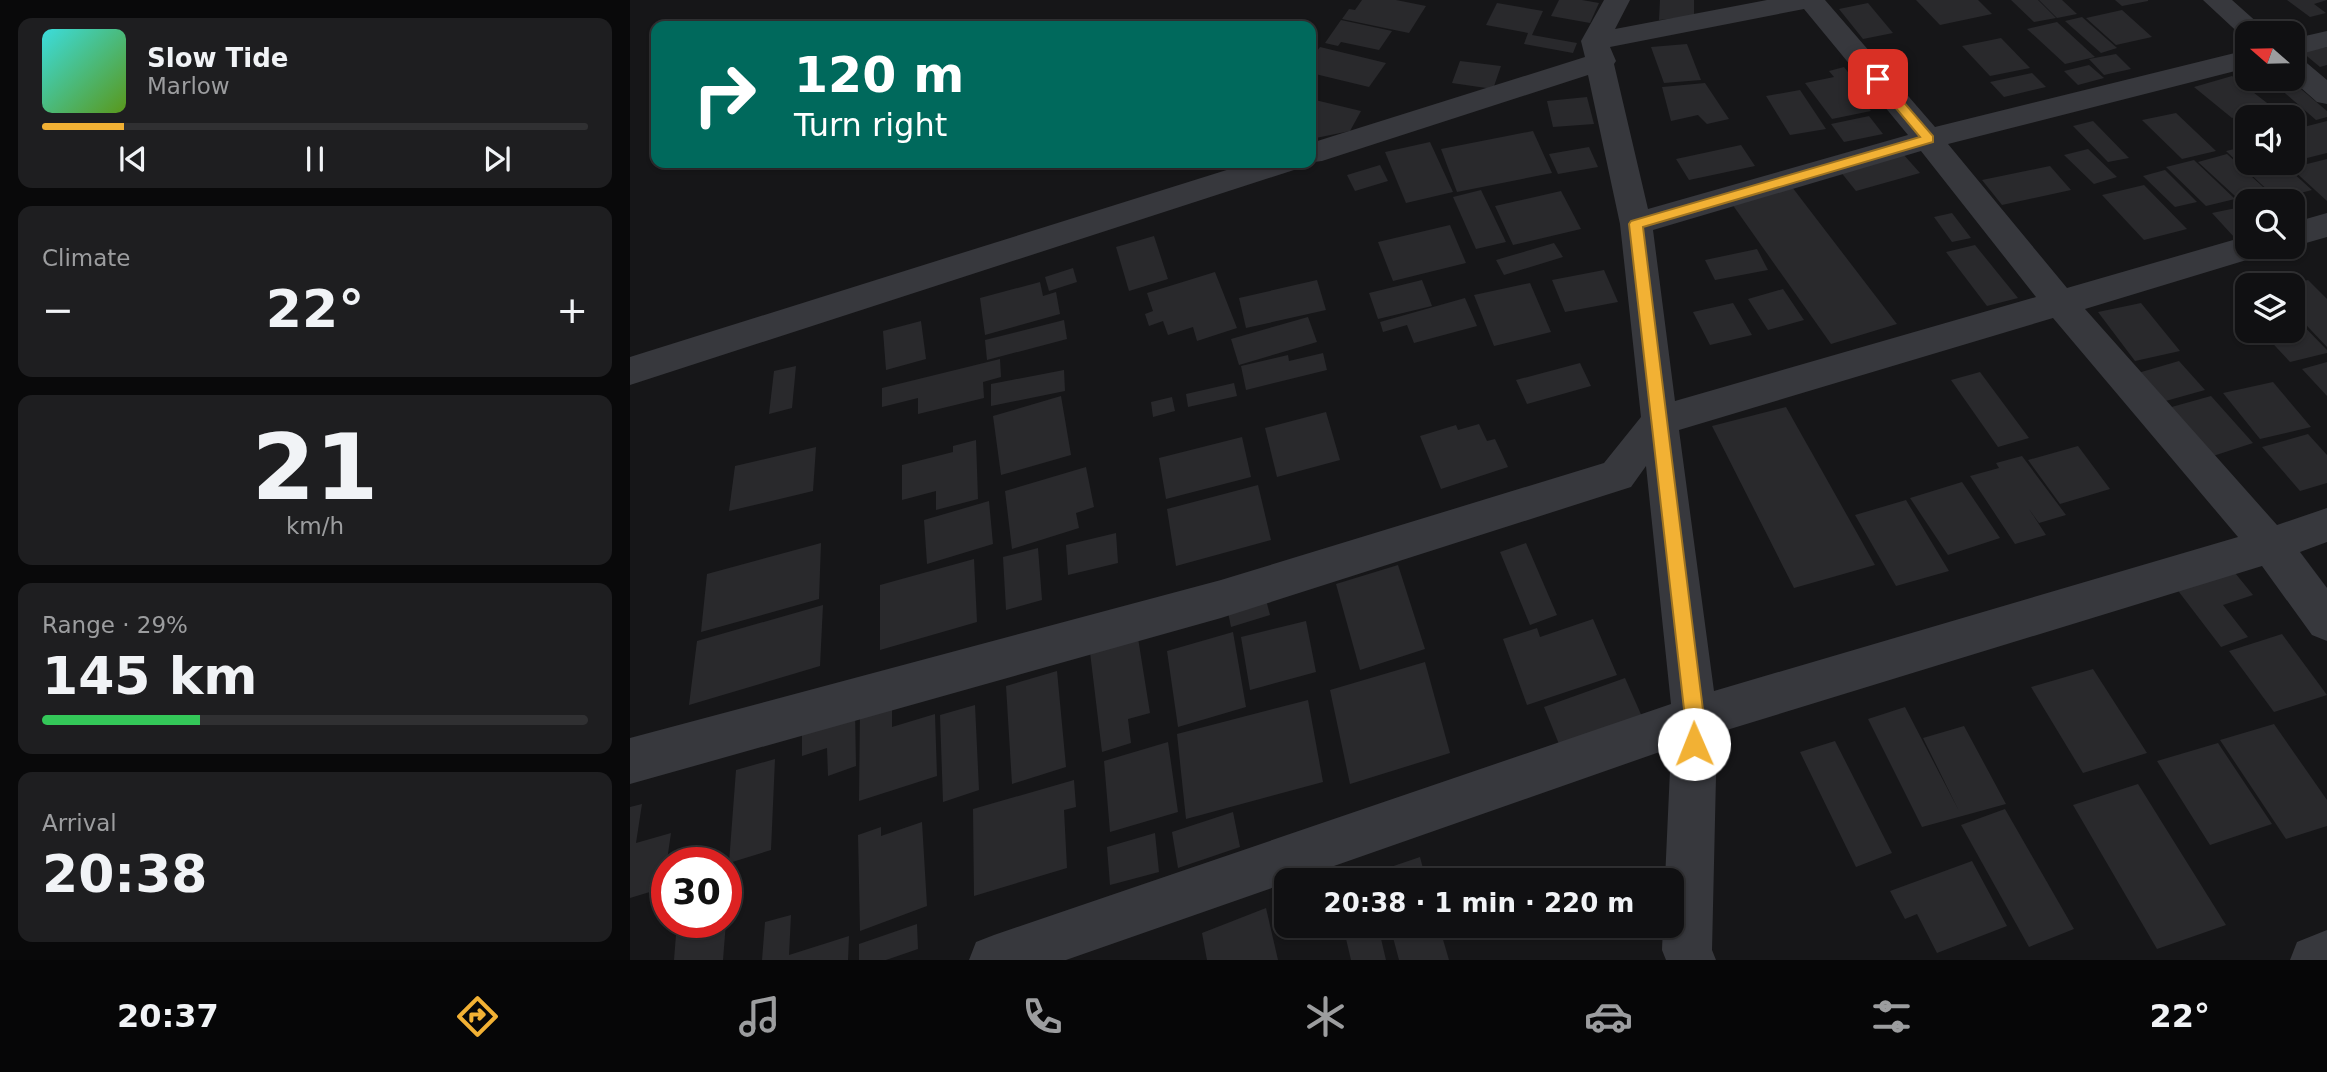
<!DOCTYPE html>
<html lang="en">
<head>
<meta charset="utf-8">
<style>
	:root { --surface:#101012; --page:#1e1e20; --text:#f1f3f6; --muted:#9c9d9f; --line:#303032; --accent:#f2b134 }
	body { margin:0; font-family:"DejaVu Sans",sans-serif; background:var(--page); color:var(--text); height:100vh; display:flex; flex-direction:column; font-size:26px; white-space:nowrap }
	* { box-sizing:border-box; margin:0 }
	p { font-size:23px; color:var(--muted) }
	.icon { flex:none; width:38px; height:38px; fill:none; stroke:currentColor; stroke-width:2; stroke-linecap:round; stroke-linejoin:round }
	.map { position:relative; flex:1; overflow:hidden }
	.details { display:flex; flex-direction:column; gap:18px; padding:18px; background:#09090a; width:630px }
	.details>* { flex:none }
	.guide { position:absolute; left:21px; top:21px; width:665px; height:147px; border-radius:14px; box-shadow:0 2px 5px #0004,0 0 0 2px var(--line); background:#00695c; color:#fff; overflow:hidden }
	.needle { width:46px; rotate:290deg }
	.fabs { position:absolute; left:1605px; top:21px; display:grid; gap:14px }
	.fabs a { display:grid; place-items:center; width:70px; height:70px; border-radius:14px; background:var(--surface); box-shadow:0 2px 5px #0004,0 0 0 2px var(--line); font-size:35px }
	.speed { position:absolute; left:21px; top:847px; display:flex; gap:14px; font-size:35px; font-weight:700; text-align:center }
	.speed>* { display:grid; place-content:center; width:91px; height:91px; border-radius:50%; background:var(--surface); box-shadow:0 2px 5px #0004,0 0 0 2px var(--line); line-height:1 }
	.speed .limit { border:10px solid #d22; background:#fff; color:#111 }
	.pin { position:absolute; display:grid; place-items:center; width:60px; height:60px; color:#fff; margin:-30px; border-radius:14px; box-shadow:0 4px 10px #0006 }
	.me { position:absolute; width:77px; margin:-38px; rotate:359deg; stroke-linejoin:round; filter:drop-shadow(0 0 5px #0008) }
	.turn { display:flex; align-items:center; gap:24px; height:147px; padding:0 28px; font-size:32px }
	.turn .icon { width:91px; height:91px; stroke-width:2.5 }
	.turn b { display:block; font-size:49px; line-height:60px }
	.big { font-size:52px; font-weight:700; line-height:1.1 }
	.details .tile { flex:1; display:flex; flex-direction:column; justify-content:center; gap:10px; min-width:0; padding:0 24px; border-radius:14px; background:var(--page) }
	.details .dial { align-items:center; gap:0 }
	.dial b { font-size:91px; line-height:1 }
	.song { display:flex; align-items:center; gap:21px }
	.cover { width:84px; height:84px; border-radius:10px; background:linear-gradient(135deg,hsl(180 70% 55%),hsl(90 70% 35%)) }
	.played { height:7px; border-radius:4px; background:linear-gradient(90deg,var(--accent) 15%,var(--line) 15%) }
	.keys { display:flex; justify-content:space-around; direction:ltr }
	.heat { display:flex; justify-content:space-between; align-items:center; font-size:38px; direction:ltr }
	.charge { height:10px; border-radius:5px; background:linear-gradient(90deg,#34c759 29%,var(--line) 0) }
	.trip { position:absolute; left:644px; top:868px; width:410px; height:70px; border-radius:14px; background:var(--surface); box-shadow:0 2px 5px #0004,0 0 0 2px var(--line); font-weight:700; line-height:70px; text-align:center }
	.dock { display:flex; height:112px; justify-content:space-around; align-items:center; background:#060607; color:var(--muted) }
	.dock .icon { width:49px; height:49px }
	.dock .active { color:var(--accent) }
	.dock b { font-size:32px; color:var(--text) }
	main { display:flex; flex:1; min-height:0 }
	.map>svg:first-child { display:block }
	.building { fill:#29292c }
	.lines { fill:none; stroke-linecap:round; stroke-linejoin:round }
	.street { fill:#37383d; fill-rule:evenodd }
	.route { fill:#f2b134; stroke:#9d7322; stroke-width:2 }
</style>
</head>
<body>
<main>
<section class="details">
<div class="tile">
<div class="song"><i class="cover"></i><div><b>Slow Tide</b><p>Marlow</p></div></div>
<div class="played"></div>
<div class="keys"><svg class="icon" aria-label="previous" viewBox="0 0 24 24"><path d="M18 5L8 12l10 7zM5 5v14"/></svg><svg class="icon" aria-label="pause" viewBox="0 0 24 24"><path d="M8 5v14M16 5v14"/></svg><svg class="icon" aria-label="next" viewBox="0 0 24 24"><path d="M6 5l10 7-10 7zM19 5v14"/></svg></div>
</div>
<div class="tile"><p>Climate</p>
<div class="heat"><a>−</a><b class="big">22°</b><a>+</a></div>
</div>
<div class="tile dial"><b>21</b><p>km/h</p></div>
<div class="tile"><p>Range · 29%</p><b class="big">145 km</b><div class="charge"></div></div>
<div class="tile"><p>Arrival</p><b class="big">20:38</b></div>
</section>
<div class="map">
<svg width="1697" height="960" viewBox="0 0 1697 960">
	<rect width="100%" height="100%" fill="#161618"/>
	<g class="building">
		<polygon points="732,0 766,0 796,6 779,33 712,19 719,9 725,10"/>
		<polygon points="929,0 952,0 969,3 960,23 921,16"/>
		<polygon points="1030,0 1064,0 1064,16 1029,20"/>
		<polygon points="1286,0 1348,0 1362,14 1310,25"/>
		<polygon points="1381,0 1408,0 1426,18 1404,22"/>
		<polygon points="1409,0 1432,0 1447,14 1427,18"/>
		<polygon points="1485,0 1518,0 1518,1 1492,6"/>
		<polygon points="1657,0 1697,0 1684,4 1696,13 1680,17"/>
		<polygon points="867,3 913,11 902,35 947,43 943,53 894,44 898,33 856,25"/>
		<polygon points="1238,3 1263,33 1233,39 1209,9"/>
		<polygon points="1492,10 1522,37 1486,45 1456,18"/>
		<polygon points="1452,17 1487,48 1471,53 1435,21"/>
		<polygon points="711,20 762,31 749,50 711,42 708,46 695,43"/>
		<polygon points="1427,22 1465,57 1435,64 1397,29"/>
		<polygon points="1371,38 1400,68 1360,76 1332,46"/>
		<polygon points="1057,44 1071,80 1034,83 1021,47"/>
		<polygon points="690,47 756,63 739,87 681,73 681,59"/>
		<polygon points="1697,47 1697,65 1690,67 1672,52"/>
		<polygon points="1486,54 1501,69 1474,75 1459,59"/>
		<polygon points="830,61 871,66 863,89 822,83"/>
		<polygon points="1459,65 1474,78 1448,85 1434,71"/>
		<polygon points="1214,67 1229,86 1222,87 1241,111 1202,119 1175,83 1204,77 1199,71"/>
		<polygon points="1617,68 1617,79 1659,79 1697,111 1697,117 1686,120 1641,81 1623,86 1605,70"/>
		<polygon points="1402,73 1416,87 1374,97 1360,82"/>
		<polygon points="1602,76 1641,106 1602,118 1564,87"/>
		<polygon points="1075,83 1099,119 1077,124 1068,115 1041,121 1032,87"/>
		<polygon points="1170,90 1196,129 1160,135 1136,96"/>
		<polygon points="957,97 964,124 923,127 917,101"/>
		<polygon points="681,99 731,111 720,131 681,139 681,125 686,123 681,122"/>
		<polygon points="1546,113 1586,151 1552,159 1512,120"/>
		<polygon points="1239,116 1253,134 1214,142 1201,124"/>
		<polygon points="1463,121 1499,158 1478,162 1443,126"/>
		<polygon points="1697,121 1697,153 1665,161 1662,159 1662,130"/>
		<polygon points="903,131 922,173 827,192 811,149"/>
		<polygon points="800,142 823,192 776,203 755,152"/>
		<polygon points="1111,145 1125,166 1059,180 1046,159"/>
		<polygon points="1617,146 1617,163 1652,163 1682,190 1647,199 1596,151"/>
		<polygon points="959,147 968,167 928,174 919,154"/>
		<polygon points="1458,149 1487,177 1464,184 1434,155"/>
		<polygon points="1273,154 1290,173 1226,191 1210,171"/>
		<polygon points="1597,154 1645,198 1617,201 1617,207 1568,162"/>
		<polygon points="1697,159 1697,201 1661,168"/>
		<polygon points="1564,160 1566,162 1605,199 1576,206 1536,167"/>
		<polygon points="750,165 758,181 725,191 717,175"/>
		<polygon points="1420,166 1441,190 1372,205 1352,180"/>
		<polygon points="1535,170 1567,202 1545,207 1513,176"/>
		<polygon points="1514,185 1557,229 1514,240 1472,195"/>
		<polygon points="1162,187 1267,324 1201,344 1102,204"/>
		<polygon points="851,190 876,242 846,249 823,197"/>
		<polygon points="931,191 951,229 883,245 865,206"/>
		<polygon points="1611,207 1617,213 1617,234 1604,237 1582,213"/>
		<polygon points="1322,213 1341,238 1322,242 1304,217"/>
		<polygon points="820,225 836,263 763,281 748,242"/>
		<polygon points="524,236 538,279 499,291 486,247"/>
		<polygon points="924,243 933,257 874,275 866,260"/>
		<polygon points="1345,245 1388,298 1357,306 1316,252"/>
		<polygon points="1127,249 1138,270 1085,280 1075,260"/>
		<polygon points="443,268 447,282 419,291 415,277"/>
		<polygon points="974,270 988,302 935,312 922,280"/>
		<polygon points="585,272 607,328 567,341 563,327 538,335 533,321 519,326 515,314 523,311 517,293"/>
		<polygon points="687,280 696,310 616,328 609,298"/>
		<polygon points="792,280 802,306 748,319 739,293"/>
		<polygon points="1678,280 1697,299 1697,347 1662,310 1662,284"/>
		<polygon points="410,282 413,296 426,292 430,314 355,335 350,298"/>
		<polygon points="900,283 921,332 864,346 844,295"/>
		<polygon points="1153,289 1174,320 1138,330 1118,299"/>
		<polygon points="835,298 847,326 784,343 777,325 753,332 750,322"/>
		<polygon points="1103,303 1122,335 1080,345 1063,312"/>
		<polygon points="1511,303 1550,351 1505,361 1468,312"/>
		<polygon points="1662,314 1697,350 1697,353 1660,362 1631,331 1662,331"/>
		<polygon points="678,317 687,342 609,365 601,339"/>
		<polygon points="434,320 437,339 357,360 355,340"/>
		<polygon points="291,321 296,359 256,370 253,331"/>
		<polygon points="693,353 697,370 616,390 611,366 658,355 659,361"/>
		<polygon points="370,359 371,377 353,382 354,398 288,414 288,398 252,407 252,388"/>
		<polygon points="1549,361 1575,390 1532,402 1508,373"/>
		<polygon points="1697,362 1697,396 1672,369"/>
		<polygon points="950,363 961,386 897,404 886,380"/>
		<polygon points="166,366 162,408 139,414 144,371"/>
		<polygon points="434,370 435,391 361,406 361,384"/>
		<polygon points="1350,372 1399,438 1368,447 1321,380"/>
		<polygon points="1643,382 1681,427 1630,439 1593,393"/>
		<polygon points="604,383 607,396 558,407 556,394"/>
		<polygon points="431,396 441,455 371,475 363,416"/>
		<polygon points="1581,396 1623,443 1580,457 1538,408"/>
		<polygon points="542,397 545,411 523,417 521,402"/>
		<polygon points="1156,407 1245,565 1164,588 1082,426"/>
		<polygon points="696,412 710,460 647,477 635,428"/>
		<polygon points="849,424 857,441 865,439 878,467 811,489 790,436 826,425 828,430"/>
		<polygon points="1678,434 1697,455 1697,483 1670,491 1632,447"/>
		<polygon points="612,437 621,477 536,499 529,458"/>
		<polygon points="346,440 348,499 306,510 306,491 272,500 272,465 323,452 323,446"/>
		<polygon points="1448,446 1480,489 1430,504 1398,460"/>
		<polygon points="186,447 183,491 99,511 105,466"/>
		<polygon points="1392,456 1436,515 1409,523 1399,509 1416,535 1385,544 1340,476 1369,468 1366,463"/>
		<polygon points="456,467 464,507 446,513 449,528 382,549 375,491"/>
		<polygon points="1332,482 1370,538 1318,555 1280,498"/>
		<polygon points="628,485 641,540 546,566 537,509"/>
		<polygon points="1276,500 1319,571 1266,586 1225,515"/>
		<polygon points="359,501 363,544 297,564 294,520"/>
		<polygon points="486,533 488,563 438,575 436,545"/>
		<polygon points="191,543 189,599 71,632 77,574"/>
		<polygon points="896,543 927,615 900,625 870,552"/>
		<polygon points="408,548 412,600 376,610 373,557"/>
		<polygon points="344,559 347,622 250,650 250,585"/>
		<polygon points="768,565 795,649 730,670 706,584"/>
		<polygon points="1601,568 1623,595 1593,605 1618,637 1591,647 1546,588"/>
		<polygon points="635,596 640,615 601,627 597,607"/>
		<polygon points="193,605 190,666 59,705 67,641"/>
		<polygon points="963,619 987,675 897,705 873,639 907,628 910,637"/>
		<polygon points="676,621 686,672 620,690 611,637"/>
		<polygon points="603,632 616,707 548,727 537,651"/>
		<polygon points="1652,634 1697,695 1644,712 1599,651"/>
		<polygon points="508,638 520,713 498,719 501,743 472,752 460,652"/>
		<polygon points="795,662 820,753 720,784 700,690"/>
		<polygon points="1463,669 1517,753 1453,773 1401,687"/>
		<polygon points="427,671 436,767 382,784 376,686"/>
		<polygon points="995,678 1013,719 931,749 914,707"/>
		<polygon points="678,700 693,782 556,819 547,734"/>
		<polygon points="262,701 262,727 305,714 307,776 229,801 230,710"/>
		<polygon points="345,705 349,790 313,802 310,715"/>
		<polygon points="1275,707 1329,811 1293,738 1334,726 1376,804 1292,827 1238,719"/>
		<polygon points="225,709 226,766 198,776 197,748 172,756 172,727"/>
		<polygon points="1644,724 1697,800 1697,826 1656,839 1590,740"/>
		<polygon points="1205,741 1262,853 1226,867 1170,752"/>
		<polygon points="538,742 548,812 480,832 474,761"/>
		<polygon points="1588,743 1642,824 1580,845 1527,761"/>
		<polygon points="145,759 141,850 99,863 106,770"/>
		<polygon points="444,780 446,807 434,810 437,868 344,896 343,809"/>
		<polygon points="1508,784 1596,925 1527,949 1443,805"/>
		<polygon points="12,804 6,843 41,833 33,888 0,898 0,807"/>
		<polygon points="1375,809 1444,929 1399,947 1331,825"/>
		<polygon points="603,812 610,847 548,868 542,832"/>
		<polygon points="292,822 297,906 230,931 228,835 251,827 251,836"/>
		<polygon points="525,833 529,872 480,885 477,847"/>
		<polygon points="790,857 796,880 748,880 746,872"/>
		<polygon points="1342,861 1377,926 1307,953 1287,914 1275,919 1260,891"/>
		<polygon points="636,908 648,960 577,960 572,933"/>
		<polygon points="161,915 159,955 219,936 218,960 132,960 135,922"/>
		<polygon points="47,922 96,922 93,960 44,960"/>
		<polygon points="287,924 288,949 256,960 229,960 229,944"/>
		<polygon points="713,926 748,926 756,960 721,960"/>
		<polygon points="760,926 809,926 819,960 769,960"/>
	</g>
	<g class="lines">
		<g class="street">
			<path d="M974 0H1000L985 29 1137 0H1195L1305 127 1617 50V68L1318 144 1437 288 1617 236V247H1637L1633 255 1455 309 1647 525 1697 508V542L1670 552 1697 588V641L1682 635 1632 566 1087 733 1082 950 1086 960H1036L1032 950 1033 926H1041V880H1035L1041 748 664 880H656V883L436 960H339L346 942 364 935 1041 704 1016 466 1001 487 591 618 0 784V738L591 580 974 463 1011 417 990 224 958 75 692 161 676 163H681V143L955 57 951 41ZM1174 9 1278 135 1018 209 984 64 986 61 980 47ZM1291 151 1406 297 1045 401 1023 230ZM1423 318 1608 537 1084 691 1049 430Z"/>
			<polygon points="1573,0 1602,0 1639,33 1617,33 1615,39"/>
			<polygon points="1697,31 1697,47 1663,56 1672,59 1697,80 1697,104 1687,102 1661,79 1662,39"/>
			<polygon points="619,163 668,163 664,170 0,385 0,357"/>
			<polygon points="1697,213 1697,237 1662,247 1662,223"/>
			<polygon points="1697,930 1697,960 1660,960 1667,942"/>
		</g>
	</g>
	<polygon class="route" points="1248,76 1252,77 1303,136 1303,142 1013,227 1074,718 1070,751 1064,753 1057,751 1055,744 1055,718 999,224 1001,221 1290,137 1244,82 1242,79"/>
</svg>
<div class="fabs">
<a><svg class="needle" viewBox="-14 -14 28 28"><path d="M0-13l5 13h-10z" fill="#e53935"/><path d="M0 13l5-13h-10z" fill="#9c9d9f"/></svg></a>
<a><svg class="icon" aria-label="sound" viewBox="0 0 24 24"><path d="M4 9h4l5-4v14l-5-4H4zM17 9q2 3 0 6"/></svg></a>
<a><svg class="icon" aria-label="search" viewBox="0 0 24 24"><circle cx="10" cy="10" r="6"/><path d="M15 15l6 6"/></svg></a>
<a><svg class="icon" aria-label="layers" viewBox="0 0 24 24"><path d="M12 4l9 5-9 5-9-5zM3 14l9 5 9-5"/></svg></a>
</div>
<div class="speed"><div class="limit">30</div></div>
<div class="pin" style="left:1248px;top:79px;background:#d93025"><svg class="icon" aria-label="arrive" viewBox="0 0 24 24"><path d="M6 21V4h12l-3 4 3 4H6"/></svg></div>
<svg class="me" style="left:1064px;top:744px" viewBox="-20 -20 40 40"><circle r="19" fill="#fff"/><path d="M0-13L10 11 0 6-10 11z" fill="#f2b134"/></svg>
<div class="trip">20:38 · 1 min · 220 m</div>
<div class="guide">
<div class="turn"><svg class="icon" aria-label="right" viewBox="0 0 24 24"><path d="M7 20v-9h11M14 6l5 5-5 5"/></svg><div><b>120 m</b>Turn right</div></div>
</div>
</div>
</main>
<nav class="dock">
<b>20:37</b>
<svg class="icon active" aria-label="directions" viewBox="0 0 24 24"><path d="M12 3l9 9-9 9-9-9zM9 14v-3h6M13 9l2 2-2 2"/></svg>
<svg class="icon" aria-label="music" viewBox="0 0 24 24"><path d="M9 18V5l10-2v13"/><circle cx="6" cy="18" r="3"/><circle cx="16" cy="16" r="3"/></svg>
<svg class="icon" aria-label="phone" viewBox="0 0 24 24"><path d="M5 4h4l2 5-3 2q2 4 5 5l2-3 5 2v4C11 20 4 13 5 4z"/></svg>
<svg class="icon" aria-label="climate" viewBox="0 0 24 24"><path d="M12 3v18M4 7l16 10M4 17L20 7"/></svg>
<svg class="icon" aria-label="car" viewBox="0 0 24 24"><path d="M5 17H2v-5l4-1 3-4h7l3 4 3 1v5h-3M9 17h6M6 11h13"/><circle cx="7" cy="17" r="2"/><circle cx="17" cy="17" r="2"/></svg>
<svg class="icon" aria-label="filters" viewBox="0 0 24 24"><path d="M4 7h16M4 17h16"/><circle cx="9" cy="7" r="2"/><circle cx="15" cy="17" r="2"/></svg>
<b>22°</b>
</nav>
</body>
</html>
